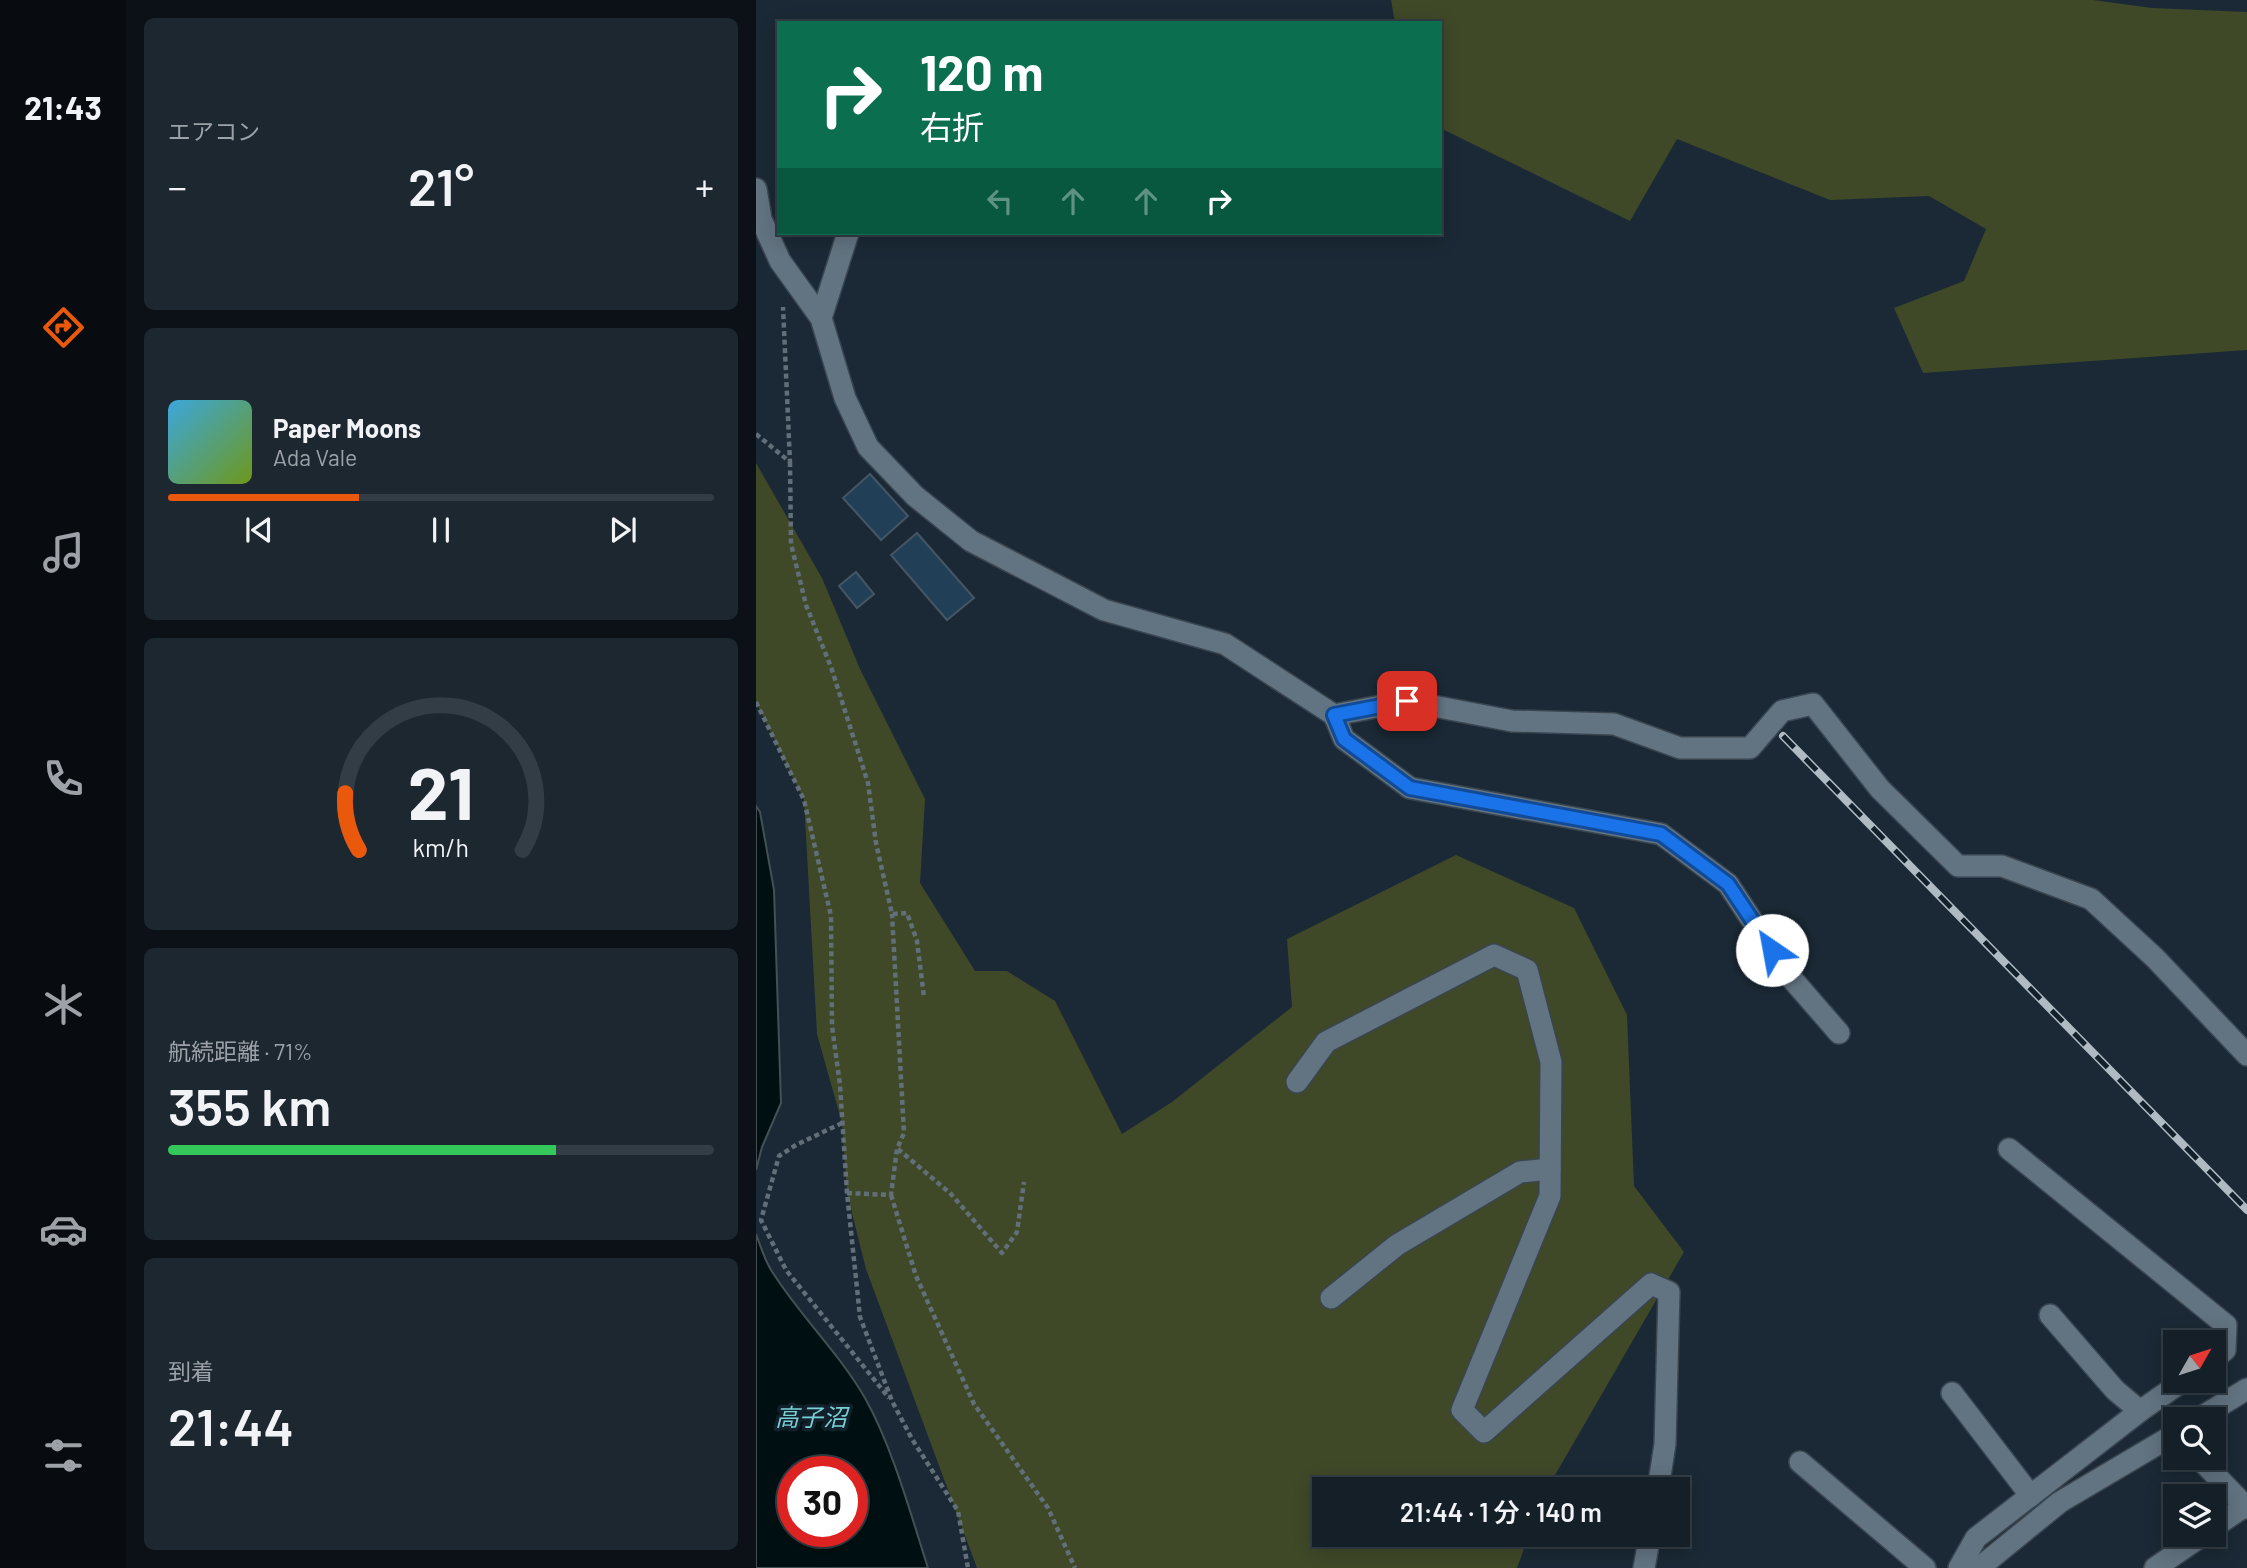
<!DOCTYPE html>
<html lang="ja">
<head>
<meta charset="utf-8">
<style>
	:root { --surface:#141f28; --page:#1d2730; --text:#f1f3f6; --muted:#9da2a8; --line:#333d45; --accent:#ea580c }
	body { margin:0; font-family:Barlow,"Noto Sans JP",sans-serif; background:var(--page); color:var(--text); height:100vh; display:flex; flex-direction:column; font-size:26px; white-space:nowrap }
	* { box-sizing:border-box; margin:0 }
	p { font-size:23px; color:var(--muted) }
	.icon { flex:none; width:38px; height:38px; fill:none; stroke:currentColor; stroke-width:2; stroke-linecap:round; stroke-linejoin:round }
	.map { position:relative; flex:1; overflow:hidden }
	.side { display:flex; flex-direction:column; gap:18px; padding:18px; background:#0b1116; width:630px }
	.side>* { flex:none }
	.top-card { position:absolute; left:21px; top:21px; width:665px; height:214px; border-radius:0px; box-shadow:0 4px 18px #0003,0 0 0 2px var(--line); background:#0b6e4f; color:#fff; overflow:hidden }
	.needle { width:46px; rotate:51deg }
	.controls { position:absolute; left:1407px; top:1330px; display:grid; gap:14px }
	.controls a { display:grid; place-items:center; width:63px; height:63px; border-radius:0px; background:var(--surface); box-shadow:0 4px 18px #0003,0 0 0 2px var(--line); font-size:35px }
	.speed { position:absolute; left:21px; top:1456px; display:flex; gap:14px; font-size:35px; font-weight:700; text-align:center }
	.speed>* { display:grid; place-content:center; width:91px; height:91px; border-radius:50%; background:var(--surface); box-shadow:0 4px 18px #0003,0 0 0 2px var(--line); line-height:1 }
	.speed .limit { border:10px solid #d22; background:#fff; color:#111 }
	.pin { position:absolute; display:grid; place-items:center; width:60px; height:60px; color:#fff; margin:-30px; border-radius:14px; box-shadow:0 4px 10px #0006 }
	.me { position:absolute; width:77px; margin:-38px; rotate:327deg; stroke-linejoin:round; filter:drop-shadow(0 0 5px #0008) }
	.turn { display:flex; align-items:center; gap:24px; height:147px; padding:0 28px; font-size:32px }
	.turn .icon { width:91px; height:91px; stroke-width:2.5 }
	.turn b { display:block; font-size:49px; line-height:60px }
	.lanes { display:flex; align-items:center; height:66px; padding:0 28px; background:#0003; justify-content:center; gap:35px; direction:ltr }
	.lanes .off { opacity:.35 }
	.big { font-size:52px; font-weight:600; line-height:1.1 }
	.side .widget { flex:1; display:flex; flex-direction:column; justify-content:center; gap:10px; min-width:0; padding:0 24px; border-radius:10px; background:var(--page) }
	.side .dial { align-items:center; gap:0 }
	.dial svg { height:182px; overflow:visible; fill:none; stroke:var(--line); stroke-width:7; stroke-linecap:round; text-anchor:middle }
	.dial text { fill:var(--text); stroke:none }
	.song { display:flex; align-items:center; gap:21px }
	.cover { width:84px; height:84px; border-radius:10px; background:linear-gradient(135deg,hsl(200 70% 55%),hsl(80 70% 35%)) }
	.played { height:7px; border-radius:4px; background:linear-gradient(90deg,var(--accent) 35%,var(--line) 35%) }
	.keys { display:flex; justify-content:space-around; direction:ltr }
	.heat { display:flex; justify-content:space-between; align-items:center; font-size:38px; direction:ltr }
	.charge { height:10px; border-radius:5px; background:linear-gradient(90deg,#34c759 71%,var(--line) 0) }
	.trip { position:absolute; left:556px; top:1477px; width:378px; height:70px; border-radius:0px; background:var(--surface); box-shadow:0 4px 18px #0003,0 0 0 2px var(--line); font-weight:600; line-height:70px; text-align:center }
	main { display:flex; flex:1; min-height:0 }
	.tabs { display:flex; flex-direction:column; width:126px; justify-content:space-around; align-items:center; background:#080c10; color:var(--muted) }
	.tabs .icon { width:49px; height:49px }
	.tabs .on { color:var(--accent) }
	.tabs b { font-size:32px; color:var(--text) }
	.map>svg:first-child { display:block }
	.green { fill:#3f4928 }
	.water { fill:#001012; stroke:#435155; stroke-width:2; fill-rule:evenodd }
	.building { fill:#214057; stroke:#455563; stroke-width:2 }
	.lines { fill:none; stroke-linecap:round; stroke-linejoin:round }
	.minor-casing { stroke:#39454f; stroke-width:24 }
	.tertiary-casing { stroke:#39454f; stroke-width:24 }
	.path { stroke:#626f79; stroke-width:4.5; stroke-dasharray:5 3.5; stroke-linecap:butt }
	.minor { stroke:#627381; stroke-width:21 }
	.tertiary { stroke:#627381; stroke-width:21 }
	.rail-casing { stroke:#afbac3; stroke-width:8 }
	.rail { stroke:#11202b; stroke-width:5; stroke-dasharray:16; stroke-linecap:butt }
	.route-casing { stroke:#114b97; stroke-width:18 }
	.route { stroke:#1a73e8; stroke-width:12 }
	.labels { text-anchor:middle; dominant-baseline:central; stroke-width:7; stroke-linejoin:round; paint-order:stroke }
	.water-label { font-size:24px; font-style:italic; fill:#78d0d7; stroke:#11202b }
</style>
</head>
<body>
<main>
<nav class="tabs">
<b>21:43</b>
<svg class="icon on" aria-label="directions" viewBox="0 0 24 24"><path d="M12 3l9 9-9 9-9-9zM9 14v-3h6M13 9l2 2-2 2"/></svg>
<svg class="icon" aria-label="music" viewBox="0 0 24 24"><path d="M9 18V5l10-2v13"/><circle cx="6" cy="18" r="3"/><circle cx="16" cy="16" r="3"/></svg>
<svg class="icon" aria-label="phone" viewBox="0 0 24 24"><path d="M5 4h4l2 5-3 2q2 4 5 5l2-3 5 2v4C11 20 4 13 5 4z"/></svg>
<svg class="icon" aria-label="climate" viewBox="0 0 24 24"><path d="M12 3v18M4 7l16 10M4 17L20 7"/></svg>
<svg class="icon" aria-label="car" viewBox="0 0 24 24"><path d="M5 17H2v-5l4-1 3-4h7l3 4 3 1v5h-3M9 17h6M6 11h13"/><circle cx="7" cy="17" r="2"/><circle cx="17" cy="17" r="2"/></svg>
<svg class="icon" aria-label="filters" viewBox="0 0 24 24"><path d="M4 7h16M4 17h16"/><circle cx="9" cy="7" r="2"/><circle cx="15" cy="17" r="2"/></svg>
</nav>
<section class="side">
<div class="widget"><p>エアコン</p>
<div class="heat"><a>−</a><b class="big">21°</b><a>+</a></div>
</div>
<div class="widget">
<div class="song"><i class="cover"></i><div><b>Paper Moons</b><p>Ada Vale</p></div></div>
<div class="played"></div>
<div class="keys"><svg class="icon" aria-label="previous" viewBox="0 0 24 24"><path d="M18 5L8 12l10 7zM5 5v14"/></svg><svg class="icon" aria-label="pause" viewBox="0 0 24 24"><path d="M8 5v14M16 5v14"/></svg><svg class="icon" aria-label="next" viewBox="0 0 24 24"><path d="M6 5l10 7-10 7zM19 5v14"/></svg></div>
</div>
<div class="widget dial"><svg viewBox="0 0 100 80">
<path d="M14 69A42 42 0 1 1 86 69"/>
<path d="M14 69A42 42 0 0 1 8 44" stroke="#ea580c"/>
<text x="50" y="56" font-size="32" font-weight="700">21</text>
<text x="50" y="72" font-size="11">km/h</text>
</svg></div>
<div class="widget"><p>航続距離 · 71%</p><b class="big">355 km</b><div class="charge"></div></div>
<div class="widget"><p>到着</p><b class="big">21:44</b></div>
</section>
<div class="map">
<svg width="1491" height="1568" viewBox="0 0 1491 1568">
	<rect width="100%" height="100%" fill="#1a2935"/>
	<g class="green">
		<polygon points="635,0 1337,0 1396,8 1491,12 1491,350 1167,373 1138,308 1208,281 1230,229 1173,196 1074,200 921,139 874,221 684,128 684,23 639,23"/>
		<polygon points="0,463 66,578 104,669 169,799 164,883 219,971 251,971 299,1001 366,1134 416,1102 536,1007 531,939 700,855 818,908 871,1015 878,1186 928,1252 791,1489 569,1489 569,1535 773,1535 761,1568 221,1568 110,1269 91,1193 86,1123 61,1034 48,800 0,702"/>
	</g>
	<g class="water">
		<polygon points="0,806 4,812 18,890 25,1103 6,1147 0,1170"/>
		<path d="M0 1234C5 1247 9 1262 17 1273 45 1317 83 1353 109 1398 136 1446 155 1515 172 1568H0ZM37 1472H96V1531H37Z"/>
	</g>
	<g class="building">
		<polygon points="114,474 152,516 125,540 87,498"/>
		<polygon points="161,533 218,598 191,620 135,555"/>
		<polygon points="100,572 118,594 101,608 83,586"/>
	</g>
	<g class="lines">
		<g class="minor-casing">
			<g id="minor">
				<polyline points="0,189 5,219 24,261 65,318 89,398 112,447 159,496 215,541 348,610 469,644 578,715 651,701 756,721 858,724 924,748 994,748 1026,711 1057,704 1124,789 1202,866 1246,866 1335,899 1399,958 1491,1055"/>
				<polyline points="65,318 92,233"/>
				<polyline points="578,715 588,739 654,788 905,834 972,884 1030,972 1083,1033"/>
				<polyline points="541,1082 570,1042 738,955 771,970 795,1062 794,1196 706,1410 728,1432 895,1284 913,1292 909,1444 902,1489"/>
				<polyline points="1253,1149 1470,1325 1469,1350 1458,1359"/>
				<polyline points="575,1298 641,1245 764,1172 794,1169"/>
				<polyline points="1294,1315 1359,1390 1384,1411"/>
				<polyline points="1196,1393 1275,1496"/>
				<polyline points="1044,1462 1169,1568"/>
				<polyline points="1458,1527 1489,1506"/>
				<polyline points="888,1568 894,1535"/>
				<polyline points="1203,1568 1220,1538 1384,1411 1427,1381"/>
				<polyline points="1399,1568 1447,1535"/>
			</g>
		</g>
		<g class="tertiary-casing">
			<g id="tertiary">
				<polyline points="1442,1419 1491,1389"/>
				<polyline points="1443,1458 1491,1508"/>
				<polyline points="1223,1568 1304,1502 1419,1434"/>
			</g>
		</g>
		<g class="path">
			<polyline points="0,434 34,462 27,307"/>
			<polyline points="34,462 35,544 50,605 75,667 112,783 120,843 136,914 151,913 161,941 168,997"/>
			<polyline points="0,702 48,800 75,916 76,1026 84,1085 91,1193 104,1317 136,1401 156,1439 202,1511 212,1568"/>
			<polyline points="86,1123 40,1145 23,1156 5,1220 30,1270 133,1398"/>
			<polyline points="142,1149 195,1194 246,1253 261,1232 268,1182"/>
			<polyline points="91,1193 135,1195 141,1149 148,1133 136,914"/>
			<polyline points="135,1195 160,1276 218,1404 292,1508 319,1568"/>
		</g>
		<use href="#minor" class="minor"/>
		<use href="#tertiary" class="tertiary"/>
		<g class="rail-casing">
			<polyline id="rail" points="1027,736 1491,1210"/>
		</g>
		<use href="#rail" class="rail"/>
	</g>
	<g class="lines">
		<g class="route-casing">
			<polyline id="route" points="651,701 578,715 588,739 654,788 905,834 972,884 1016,950"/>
		</g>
		<use href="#route" class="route"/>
	</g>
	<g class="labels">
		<g class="water-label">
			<text x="55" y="1416">高子沼</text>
		</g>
	</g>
</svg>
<div class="controls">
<a><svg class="needle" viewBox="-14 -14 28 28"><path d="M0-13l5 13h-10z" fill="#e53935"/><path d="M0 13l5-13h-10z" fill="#9da2a8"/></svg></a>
<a><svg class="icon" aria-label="search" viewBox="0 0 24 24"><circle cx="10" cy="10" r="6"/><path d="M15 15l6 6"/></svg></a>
<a><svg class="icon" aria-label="layers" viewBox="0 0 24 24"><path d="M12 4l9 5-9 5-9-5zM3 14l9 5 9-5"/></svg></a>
</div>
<div class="speed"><div class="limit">30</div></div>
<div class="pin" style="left:651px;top:701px;background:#d93025"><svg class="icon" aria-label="arrive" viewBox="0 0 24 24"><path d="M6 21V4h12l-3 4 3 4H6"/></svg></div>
<svg class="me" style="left:1016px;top:950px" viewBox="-20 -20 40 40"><circle r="19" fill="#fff"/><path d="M0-13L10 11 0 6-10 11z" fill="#1a73e8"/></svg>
<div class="trip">21:44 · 1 分 · 140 m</div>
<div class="top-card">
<div class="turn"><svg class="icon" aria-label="right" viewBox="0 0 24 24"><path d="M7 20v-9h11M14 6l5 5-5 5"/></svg><div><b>120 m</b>右折</div></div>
<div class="lanes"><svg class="icon off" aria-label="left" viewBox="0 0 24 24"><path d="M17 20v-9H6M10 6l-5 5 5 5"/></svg><svg class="icon off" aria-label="ahead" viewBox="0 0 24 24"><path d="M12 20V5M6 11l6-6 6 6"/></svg><svg class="icon off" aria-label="ahead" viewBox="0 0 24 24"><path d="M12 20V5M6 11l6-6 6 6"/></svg><svg class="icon" aria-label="right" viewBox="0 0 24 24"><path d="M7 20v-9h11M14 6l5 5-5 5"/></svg></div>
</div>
</div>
</main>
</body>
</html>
